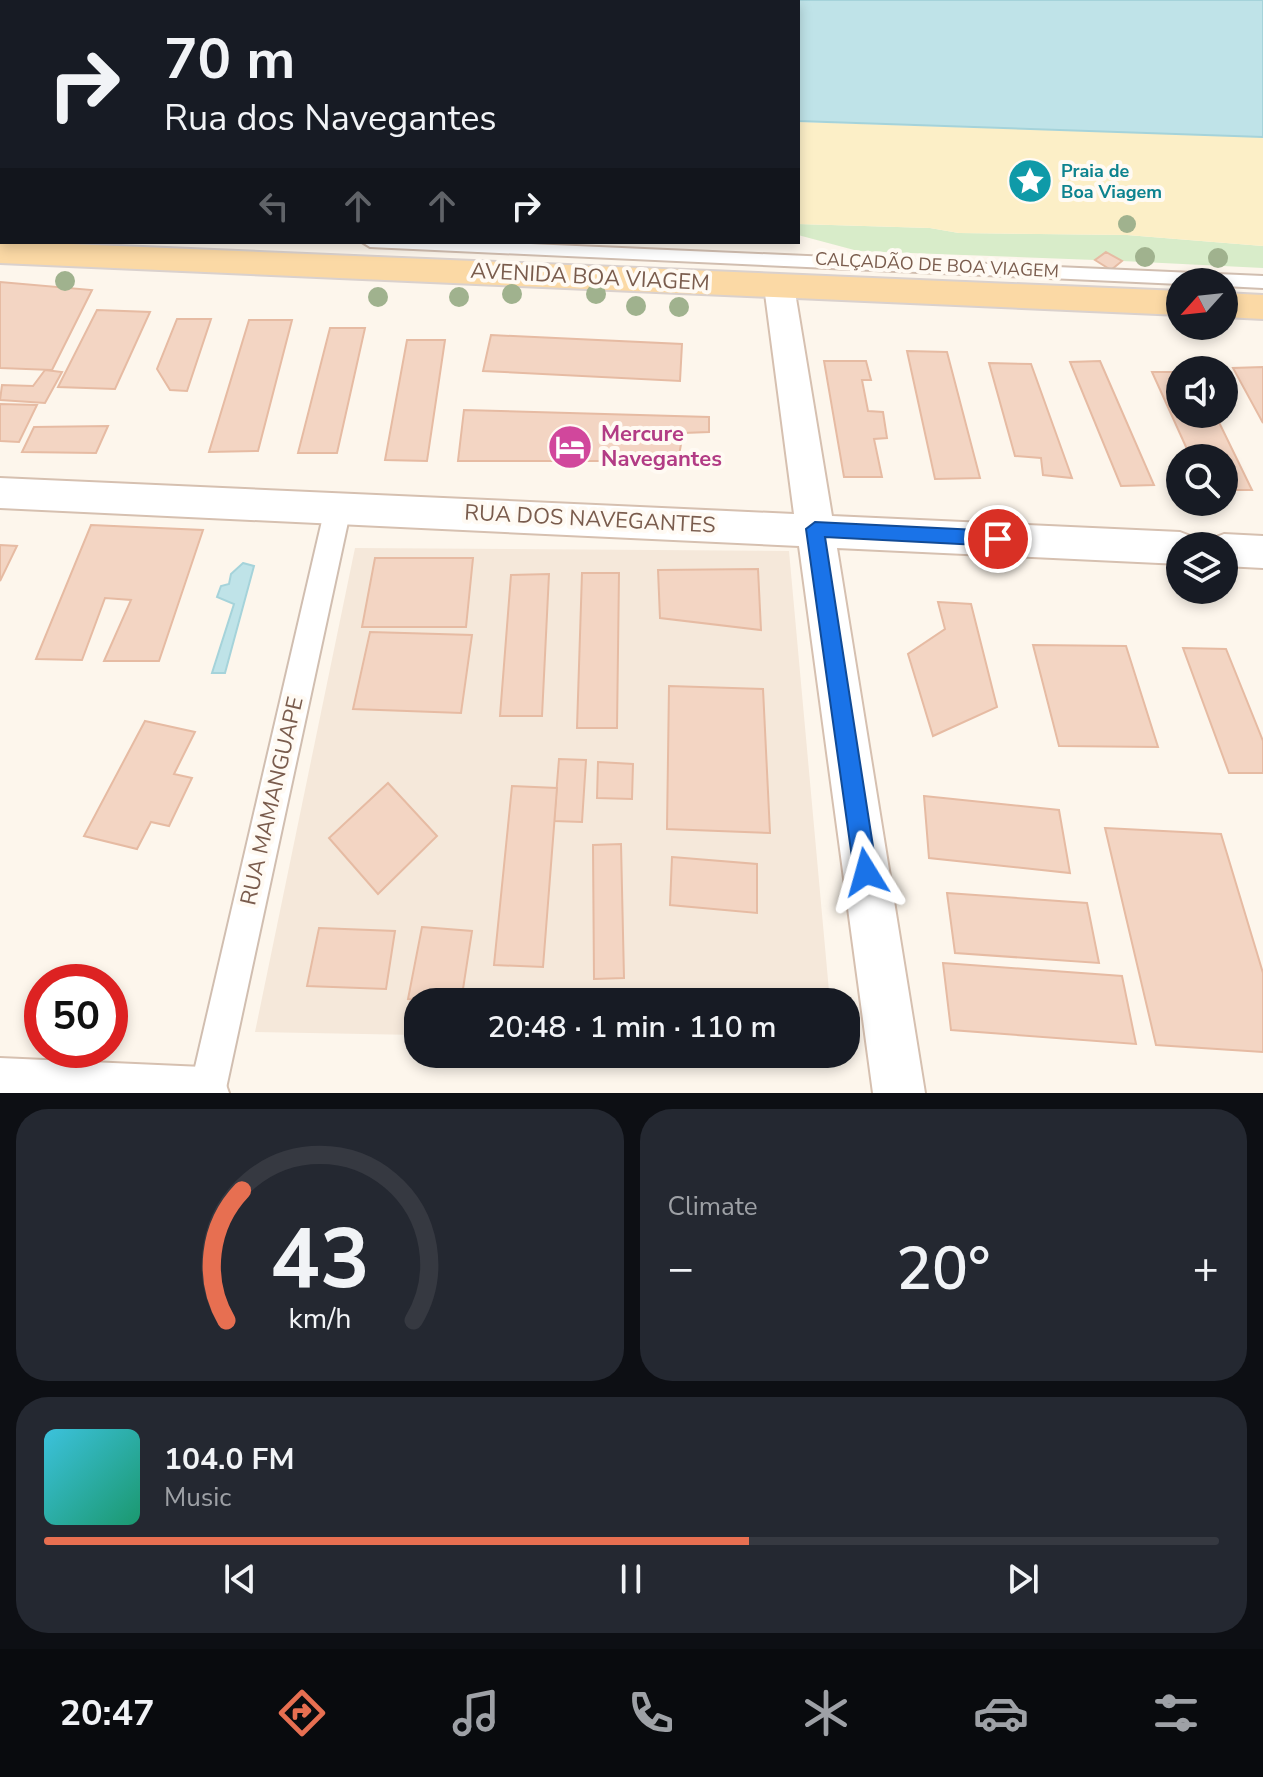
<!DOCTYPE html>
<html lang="en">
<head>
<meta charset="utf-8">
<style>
	:root { --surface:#171b24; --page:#242831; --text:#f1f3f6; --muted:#9ea1a6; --line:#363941; --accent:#e76f51 }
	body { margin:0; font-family:"Nunito Sans",sans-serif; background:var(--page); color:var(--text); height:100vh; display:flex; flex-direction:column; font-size:30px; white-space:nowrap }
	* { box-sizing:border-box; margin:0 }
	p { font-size:26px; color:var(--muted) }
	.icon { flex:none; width:44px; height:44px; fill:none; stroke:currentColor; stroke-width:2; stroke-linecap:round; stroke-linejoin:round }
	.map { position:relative; height:1093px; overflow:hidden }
	.drawer { display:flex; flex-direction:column; gap:16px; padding:16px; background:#0d0f14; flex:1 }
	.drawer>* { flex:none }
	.guide { position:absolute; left:0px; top:0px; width:800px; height:244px; box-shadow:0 4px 12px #0003; background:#171b24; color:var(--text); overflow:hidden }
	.needle { width:52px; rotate:243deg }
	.buttons { position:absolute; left:1166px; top:268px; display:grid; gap:16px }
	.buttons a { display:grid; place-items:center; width:72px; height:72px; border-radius:50%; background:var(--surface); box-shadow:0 4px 12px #0003; font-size:40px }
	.speed { position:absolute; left:24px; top:964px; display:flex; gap:16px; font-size:40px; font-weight:700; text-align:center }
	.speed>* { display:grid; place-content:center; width:104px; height:104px; border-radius:50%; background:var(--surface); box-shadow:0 4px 12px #0003; line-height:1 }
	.speed .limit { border:12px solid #d22; background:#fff; color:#111 }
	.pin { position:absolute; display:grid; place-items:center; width:68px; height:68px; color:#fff; margin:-34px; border:4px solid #fff; border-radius:50%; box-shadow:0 2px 8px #0007 }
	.me { position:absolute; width:88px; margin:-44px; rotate:352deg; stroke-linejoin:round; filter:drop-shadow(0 0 6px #0008) }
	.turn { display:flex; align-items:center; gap:28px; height:168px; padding:0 32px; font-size:36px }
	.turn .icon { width:104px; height:104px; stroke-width:2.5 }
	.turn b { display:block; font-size:56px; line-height:68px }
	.lanes { display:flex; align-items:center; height:76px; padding:0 32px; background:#0003; justify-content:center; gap:40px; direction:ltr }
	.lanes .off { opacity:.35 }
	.big { font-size:60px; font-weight:600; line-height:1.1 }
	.drawer .tile { flex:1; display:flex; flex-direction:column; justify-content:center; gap:12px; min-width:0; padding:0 28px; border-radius:32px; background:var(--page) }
	.drawer .dial { align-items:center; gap:0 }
	.dial svg { height:208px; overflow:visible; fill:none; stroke:var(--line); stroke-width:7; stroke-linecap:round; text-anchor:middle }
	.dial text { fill:var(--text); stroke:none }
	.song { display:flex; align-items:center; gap:24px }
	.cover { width:96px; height:96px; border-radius:12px; background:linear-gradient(135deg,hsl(190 70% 55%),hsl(160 70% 35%)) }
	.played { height:8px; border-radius:4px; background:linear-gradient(90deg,var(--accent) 60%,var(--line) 60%) }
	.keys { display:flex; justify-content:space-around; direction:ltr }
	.heat { display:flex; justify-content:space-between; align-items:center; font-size:44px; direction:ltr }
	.drawer .tiles { flex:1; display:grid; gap:16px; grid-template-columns:1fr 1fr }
	.tile:last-child { grid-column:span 2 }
	.trip { position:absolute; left:404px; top:988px; width:456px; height:80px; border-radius:32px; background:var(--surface); box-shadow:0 4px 12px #0003; font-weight:600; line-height:80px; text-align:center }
	.dock { display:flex; height:128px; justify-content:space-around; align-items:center; background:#090b0e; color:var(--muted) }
	.dock .icon { width:56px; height:56px }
	.dock .current { color:var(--accent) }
	.dock b { font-size:36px; color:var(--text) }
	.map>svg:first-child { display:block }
	.residential { fill:#f5e8da }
	.green { fill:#d8ecc9 }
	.sand { fill:#fcefc7 }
	.water { fill:#bfe3e8; stroke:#a5d3da; stroke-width:2 }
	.building { fill:#f3d5c3; stroke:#e6bba3; stroke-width:2 }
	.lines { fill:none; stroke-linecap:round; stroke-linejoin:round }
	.pedestrian-casing { stroke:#d1beb0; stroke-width:4 }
	.minor-casing { stroke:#d1beb0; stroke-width:4 }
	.secondary-casing { stroke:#d6c0b0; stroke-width:4 }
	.primary-casing { stroke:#dad1cd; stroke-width:4 }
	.pedestrian { fill:#fff; fill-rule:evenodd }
	.minor { fill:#fff; fill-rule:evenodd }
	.secondary { fill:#fff; fill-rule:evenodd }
	.primary { fill:#fbd9a5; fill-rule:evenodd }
	.tree { fill:#a0b28e }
	.route { fill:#1a73e8; stroke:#114b97; stroke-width:2 }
	.labels { text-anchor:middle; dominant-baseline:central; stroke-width:8; stroke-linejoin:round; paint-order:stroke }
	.far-culture-label { font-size:18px; font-weight:bold; fill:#0d838f; stroke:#fffaf3; text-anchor:start }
	.far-street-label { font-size:18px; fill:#7a5c4d; stroke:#fffaf3 }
	.street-label { font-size:22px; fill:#7a5c4d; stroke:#fffaf3 }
	.hotel-label { font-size:22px; font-weight:bold; fill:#b23c85; stroke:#fffaf3; text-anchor:start }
</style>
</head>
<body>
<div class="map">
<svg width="1263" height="1093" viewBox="0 0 1263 1093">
	<rect width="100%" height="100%" fill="#fdf6ec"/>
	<polygon class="residential" points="355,548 789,551 830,1002 418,1002 418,1035 255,1032"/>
	<polygon class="green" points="798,224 930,228 959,233 1127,235 1263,246 1263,268 1122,261 1106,252 1095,260 858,251 798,235"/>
	<polygon class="sand" points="798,122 1263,137 1263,246 1127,235 959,233 930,228 798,224"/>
	<g class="water">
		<polygon points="0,0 1263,0 1263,137 798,121 798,2 2,2 2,81"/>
		<polygon points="243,563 254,566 225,673 212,673 234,604 217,597 221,586 229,584 231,574"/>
	</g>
	<g class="building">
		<polygon points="1106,252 1122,261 1111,270 1095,260"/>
		<polygon points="0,282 92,290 52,370 0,368"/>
		<polygon points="97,310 150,312 115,389 58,387"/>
		<polygon points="177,319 211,319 187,391 170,390 157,369"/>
		<polygon points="249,320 292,320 258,451 209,452"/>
		<polygon points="330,328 365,328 337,453 298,453"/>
		<polygon points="491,335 682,344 680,381 483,371"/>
		<polygon points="407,340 445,340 427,461 385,460"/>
		<polygon points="907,351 947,352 980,478 935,479"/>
		<polygon points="824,361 866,361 871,380 862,380 868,411 883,412 887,438 874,439 882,477 844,477"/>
		<polygon points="1100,361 1154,485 1121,486 1070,362"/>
		<polygon points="989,363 1031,364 1072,478 1043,475 1041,458 1015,456"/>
		<polygon points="1263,367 1263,423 1233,368"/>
		<polygon points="45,370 62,372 45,403 0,400 2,385 33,386"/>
		<polygon points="1152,372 1180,372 1180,414 1215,414 1252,490 1224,490 1224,458 1191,458"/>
		<polygon points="0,404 37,405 19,442 0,441"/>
		<polygon points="464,410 709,417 709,432 683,433 678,461 458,461"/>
		<polygon points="108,426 96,453 22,452 34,427"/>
		<polygon points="91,525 203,530 159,661 104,661 131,600 105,598 82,660 36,659"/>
		<polygon points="0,545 17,546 0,581"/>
		<polygon points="375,558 473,558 466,627 362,627"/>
		<polygon points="758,569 761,630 660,618 658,570"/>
		<polygon points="582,573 619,573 617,728 577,728"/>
		<polygon points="549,574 542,716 500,716 511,575"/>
		<polygon points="938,602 971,604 997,707 933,736 908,654 945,629"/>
		<polygon points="370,632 472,635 461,713 353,709"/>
		<polygon points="1033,645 1126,646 1158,747 1059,746"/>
		<polygon points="1183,648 1226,649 1263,741 1263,773 1229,773"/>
		<polygon points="669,686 763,689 770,833 667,829"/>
		<polygon points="145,721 195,732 174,774 192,778 169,826 151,822 137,849 84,836"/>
		<polygon points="559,759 586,760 582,822 554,821"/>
		<polygon points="598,762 633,764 632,799 597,798"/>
		<polygon points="388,783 437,836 378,894 329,838"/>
		<polygon points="512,786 557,788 543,967 494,965"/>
		<polygon points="924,796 1059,810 1070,873 929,858"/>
		<polygon points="1105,828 1221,834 1263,973 1263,1052 1156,1045"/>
		<polygon points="621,844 624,978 594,979 593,845"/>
		<polygon points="672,857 757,864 757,913 670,905"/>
		<polygon points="947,893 1087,903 1099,963 955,953"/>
		<polygon points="422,927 472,931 461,1002 408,999"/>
		<polygon points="319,928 395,931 386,989 307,986"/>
		<polygon points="943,963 1122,976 1136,1044 951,1030"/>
	</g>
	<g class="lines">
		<g class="pedestrian-casing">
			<g id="pedestrian">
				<rect x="0" y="219" width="2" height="10"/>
				<polygon points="362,242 487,242 1263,276 1263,288 1224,286 1224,282 1180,284 370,247"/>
			</g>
		</g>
		<g class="minor-casing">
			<polygon id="minor" points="338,498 347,501 351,508 225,1093 189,1093 325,508 329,501"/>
		</g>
		<g class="secondary-casing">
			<g id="secondary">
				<polygon points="779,275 790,278 794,286 832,516 1180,532 1193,537 1198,546 1180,546 1180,564 837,548 925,1093 873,1093 799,546 0,508 0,478 794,514 764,286 768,278"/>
				<polygon points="1224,534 1263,536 1263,568 1224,566 1224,546 1207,546 1211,539"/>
				<polygon points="0,1058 203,1067 222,1074 229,1093 0,1093"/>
			</g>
		</g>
		<g class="primary-casing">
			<g id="primary">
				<polygon points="0,241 1180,291 1180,315 0,263"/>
				<polygon points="1224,293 1263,295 1263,319 1224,317"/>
			</g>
		</g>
		<use href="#pedestrian" class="pedestrian"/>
		<use href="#minor" class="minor"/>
		<use href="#secondary" class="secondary"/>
		<use href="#primary" class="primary"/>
	</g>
	<g class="tree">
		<circle cx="1127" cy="224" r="9"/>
		<circle cx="1145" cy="257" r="10"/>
		<circle cx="1218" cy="258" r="10"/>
		<circle cx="65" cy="281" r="10"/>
		<circle cx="512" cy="294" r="10"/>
		<circle cx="596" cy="294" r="10"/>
		<circle cx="378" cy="297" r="10"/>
		<circle cx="459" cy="297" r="10"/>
		<circle cx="636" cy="306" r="10"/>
		<circle cx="679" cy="307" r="10"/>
	</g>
	<polygon class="route" points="815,522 998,531 1007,539 998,546 825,537 877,872 874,880 866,883 858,880 854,872 806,529"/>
	<defs>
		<g id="sight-disc" transform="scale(2.3)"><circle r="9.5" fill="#0f9aa8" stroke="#fffaf3"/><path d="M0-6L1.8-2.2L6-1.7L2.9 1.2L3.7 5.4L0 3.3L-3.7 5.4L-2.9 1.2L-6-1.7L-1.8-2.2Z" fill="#fff"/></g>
		<g id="hotel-disc" transform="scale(2.3)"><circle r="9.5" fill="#d1479c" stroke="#fffaf3"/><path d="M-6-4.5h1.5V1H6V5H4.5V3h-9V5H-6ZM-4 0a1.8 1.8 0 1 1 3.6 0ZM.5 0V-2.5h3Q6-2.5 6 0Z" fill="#fff"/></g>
	</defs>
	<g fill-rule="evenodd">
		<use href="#sight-disc" x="1030" y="181"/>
		<use href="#hotel-disc" x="570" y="447"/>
	</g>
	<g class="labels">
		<g class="far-culture-label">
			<text x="1061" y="171">Praia de<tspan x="1061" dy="21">Boa Viagem</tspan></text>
		</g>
		<g class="far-street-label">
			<text transform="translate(937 265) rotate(3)">CALÇADÃO DE BOA VIAGEM</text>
		</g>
		<g class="street-label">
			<text transform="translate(590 277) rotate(3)">AVENIDA BOA VIAGEM</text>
			<text transform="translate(590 519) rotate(3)">RUA DOS NAVEGANTES</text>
			<text transform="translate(272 801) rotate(-77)">RUA MAMANGUAPE</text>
		</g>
		<g class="hotel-label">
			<text x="601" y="434">Mercure<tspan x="601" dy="25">Navegantes</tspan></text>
		</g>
	</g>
</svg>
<div class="buttons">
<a><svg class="needle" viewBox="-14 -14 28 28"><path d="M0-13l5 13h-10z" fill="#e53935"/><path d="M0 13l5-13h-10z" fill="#9ea1a6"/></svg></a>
<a><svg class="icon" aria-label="sound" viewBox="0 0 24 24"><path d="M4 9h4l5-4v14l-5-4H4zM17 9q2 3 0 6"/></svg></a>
<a><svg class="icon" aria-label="search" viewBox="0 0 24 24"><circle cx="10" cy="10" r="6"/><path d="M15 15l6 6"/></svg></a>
<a><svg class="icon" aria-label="layers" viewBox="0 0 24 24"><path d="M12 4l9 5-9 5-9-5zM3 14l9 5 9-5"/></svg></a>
</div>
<div class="speed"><div class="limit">50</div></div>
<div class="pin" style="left:998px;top:539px;background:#d93025"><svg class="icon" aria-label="arrive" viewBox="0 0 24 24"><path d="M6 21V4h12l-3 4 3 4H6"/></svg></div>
<svg class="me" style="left:866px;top:872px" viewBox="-20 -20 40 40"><path d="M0-17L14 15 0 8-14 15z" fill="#1a73e8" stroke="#fff" stroke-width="4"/></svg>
<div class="trip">20:48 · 1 min · 110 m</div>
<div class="guide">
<div class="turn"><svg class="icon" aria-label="right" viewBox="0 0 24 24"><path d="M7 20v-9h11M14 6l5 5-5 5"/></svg><div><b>70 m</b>Rua dos Navegantes</div></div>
<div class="lanes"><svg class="icon off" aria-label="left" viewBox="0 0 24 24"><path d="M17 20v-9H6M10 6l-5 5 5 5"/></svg><svg class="icon off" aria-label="ahead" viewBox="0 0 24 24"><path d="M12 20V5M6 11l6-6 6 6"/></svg><svg class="icon off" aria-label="ahead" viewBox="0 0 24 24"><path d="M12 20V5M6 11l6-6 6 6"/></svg><svg class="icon" aria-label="right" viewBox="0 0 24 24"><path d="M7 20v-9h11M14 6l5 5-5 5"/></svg></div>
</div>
</div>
<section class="drawer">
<div class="tiles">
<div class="tile dial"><svg viewBox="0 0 100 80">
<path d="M14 69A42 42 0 1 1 86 69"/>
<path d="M14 69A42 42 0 0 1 20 19" stroke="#e76f51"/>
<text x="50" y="56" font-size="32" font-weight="700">43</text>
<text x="50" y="72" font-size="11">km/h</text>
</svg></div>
<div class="tile"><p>Climate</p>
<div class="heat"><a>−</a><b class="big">20°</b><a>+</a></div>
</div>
<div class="tile">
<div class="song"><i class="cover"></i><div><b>104.0 FM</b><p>Music</p></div></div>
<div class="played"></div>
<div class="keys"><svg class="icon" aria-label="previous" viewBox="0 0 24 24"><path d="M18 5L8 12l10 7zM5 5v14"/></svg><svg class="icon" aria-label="pause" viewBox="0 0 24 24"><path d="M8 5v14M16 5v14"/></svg><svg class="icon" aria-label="next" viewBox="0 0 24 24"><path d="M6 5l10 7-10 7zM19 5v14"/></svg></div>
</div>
</div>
</section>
<nav class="dock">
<b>20:47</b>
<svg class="icon current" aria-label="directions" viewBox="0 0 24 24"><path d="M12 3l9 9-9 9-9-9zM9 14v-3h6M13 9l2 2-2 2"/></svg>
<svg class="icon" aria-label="music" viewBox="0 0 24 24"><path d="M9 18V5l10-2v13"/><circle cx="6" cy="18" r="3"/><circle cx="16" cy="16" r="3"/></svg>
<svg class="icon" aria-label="phone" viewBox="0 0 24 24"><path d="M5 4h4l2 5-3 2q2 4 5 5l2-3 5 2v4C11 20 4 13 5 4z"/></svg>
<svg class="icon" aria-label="climate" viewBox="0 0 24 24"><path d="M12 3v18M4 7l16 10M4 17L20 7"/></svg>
<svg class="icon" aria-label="car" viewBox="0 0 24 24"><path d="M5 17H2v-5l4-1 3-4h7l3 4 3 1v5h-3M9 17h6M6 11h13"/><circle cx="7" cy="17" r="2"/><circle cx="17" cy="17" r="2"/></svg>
<svg class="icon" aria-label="filters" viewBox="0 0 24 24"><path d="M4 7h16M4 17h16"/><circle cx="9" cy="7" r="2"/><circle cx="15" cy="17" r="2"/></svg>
</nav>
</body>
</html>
